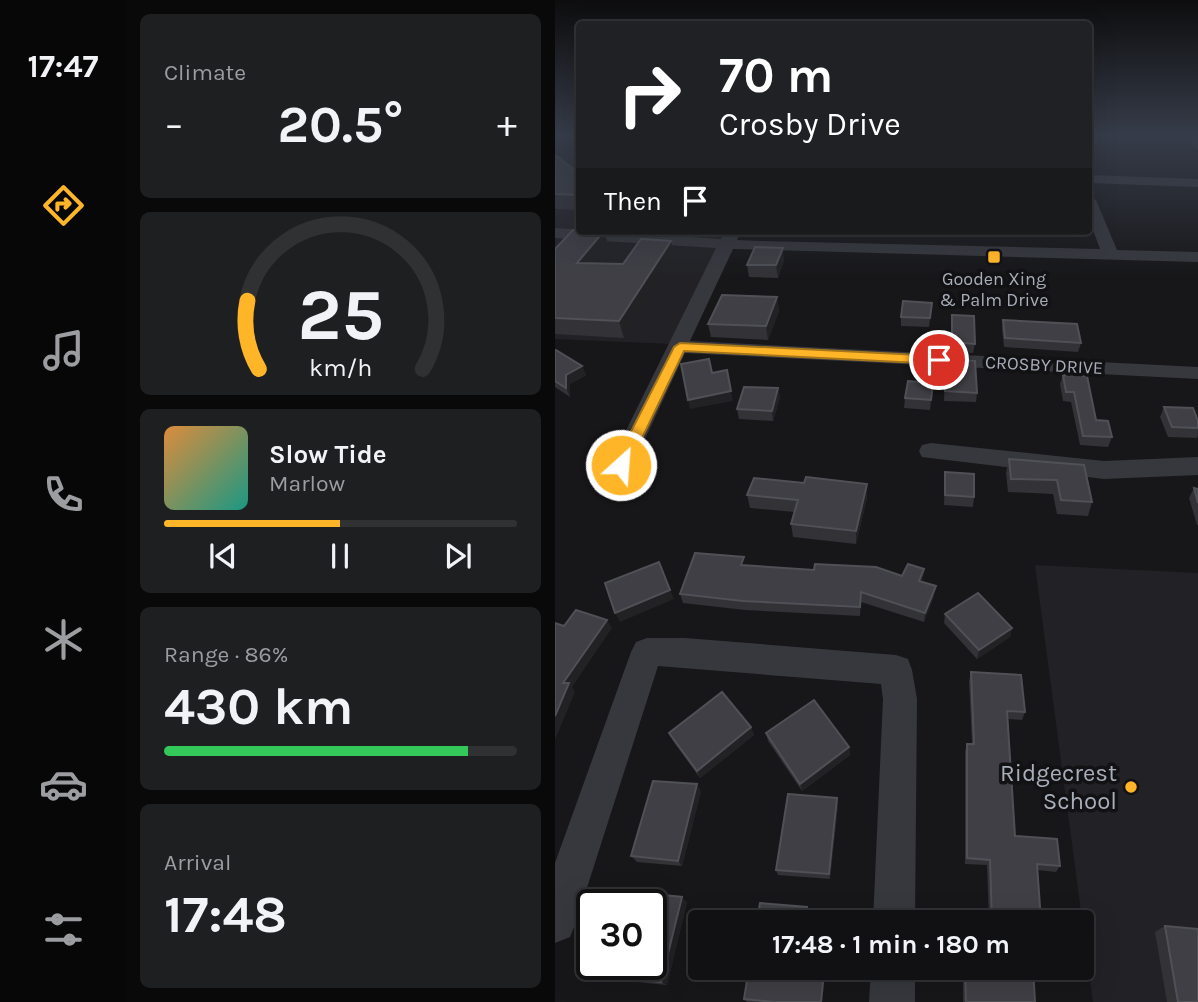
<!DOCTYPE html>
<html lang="en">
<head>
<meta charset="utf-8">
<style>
	:root { --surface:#111113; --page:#1e1f21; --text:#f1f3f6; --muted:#9c9da0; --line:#303133; --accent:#ffb528 }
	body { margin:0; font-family:Karla,sans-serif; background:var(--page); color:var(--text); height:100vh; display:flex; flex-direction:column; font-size:26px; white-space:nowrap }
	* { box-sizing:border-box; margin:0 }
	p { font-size:23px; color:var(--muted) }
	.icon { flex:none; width:38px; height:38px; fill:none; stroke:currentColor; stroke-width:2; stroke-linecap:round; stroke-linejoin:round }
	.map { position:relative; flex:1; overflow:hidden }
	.drawer { display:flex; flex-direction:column; gap:14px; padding:14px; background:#09090a; width:429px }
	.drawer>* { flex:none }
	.top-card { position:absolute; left:21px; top:21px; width:516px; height:214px; border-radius:7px; box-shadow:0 7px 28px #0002,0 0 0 2px var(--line); background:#202124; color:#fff; overflow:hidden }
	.speed { position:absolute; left:21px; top:889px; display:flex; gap:14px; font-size:35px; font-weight:700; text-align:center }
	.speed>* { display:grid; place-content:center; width:91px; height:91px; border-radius:50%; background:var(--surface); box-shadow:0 7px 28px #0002,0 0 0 2px var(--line); line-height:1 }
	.speed .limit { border:4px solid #111; border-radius:10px; background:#fff; color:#111 }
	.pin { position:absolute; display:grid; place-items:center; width:60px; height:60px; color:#fff; margin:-30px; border:4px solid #fff; border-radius:50%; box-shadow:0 2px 7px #0007 }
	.me { position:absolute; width:77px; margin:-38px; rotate:26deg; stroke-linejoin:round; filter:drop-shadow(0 0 5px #0008) }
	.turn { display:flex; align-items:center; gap:24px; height:147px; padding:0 28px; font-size:32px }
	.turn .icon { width:91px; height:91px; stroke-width:2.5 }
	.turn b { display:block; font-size:49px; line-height:60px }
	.then { display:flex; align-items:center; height:66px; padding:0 28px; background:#0003; gap:14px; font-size:26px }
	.big { font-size:52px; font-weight:700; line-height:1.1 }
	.drawer .tile { flex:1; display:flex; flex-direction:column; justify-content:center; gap:10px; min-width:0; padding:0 24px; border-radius:10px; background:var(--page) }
	.drawer .dial { align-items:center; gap:0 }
	.dial svg { height:182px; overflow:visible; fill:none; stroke:var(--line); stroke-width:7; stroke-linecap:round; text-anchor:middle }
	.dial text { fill:var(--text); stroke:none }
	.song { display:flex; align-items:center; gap:21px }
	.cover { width:84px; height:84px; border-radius:10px; background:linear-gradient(135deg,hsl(30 70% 55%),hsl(170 70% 35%)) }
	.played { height:7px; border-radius:4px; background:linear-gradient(90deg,var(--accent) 50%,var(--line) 50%) }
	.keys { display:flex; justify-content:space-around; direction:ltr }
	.heat { display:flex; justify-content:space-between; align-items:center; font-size:38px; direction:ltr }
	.charge { height:10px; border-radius:5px; background:linear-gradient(90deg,#34c759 86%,var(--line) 0) }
	.trip { position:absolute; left:133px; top:910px; width:406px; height:70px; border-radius:7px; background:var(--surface); box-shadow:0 7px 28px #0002,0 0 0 2px var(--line); font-weight:700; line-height:70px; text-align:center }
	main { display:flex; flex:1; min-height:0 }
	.menu { display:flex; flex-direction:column; width:126px; justify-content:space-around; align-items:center; background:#070708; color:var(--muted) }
	.menu .icon { width:49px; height:49px }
	.menu .current { color:var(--accent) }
	.menu b { font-size:32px; color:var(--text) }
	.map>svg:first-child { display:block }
	.built { fill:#222226 }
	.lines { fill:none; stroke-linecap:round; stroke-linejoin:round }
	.minor { fill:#37383e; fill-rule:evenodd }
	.wall { fill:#323237 }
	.shaded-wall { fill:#222225 }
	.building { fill:#3f3f45; stroke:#4f5157; stroke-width:2 }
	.route { fill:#ffb528; stroke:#a6761a; stroke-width:2 }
	.poi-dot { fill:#ffb528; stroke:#121214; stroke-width:2.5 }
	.labels { text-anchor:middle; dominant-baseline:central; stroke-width:7; stroke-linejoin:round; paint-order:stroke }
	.far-poi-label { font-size:18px; fill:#a8adba; stroke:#121214 }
	.far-street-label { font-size:18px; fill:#a8adba; stroke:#121214 }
	.near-poi-label { font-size:24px; fill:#a8adba; stroke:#121214; text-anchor:end }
</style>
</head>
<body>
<main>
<nav class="menu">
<b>17:47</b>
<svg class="icon current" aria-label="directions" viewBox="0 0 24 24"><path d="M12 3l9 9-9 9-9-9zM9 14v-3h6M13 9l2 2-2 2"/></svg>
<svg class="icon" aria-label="music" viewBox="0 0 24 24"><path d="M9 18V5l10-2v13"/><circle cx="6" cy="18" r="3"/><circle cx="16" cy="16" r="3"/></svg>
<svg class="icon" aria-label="phone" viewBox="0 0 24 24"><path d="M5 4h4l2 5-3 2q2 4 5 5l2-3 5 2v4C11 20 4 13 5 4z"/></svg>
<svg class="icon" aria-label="climate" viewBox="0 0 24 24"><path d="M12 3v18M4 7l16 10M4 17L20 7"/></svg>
<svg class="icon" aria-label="car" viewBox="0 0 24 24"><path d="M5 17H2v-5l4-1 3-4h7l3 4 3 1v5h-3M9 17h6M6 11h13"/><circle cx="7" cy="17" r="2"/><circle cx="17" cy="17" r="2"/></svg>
<svg class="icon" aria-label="filters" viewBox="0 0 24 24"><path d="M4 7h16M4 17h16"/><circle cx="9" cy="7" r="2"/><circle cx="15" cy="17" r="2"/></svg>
</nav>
<section class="drawer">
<div class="tile"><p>Climate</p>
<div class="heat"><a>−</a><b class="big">20.5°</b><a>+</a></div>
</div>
<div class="tile dial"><svg viewBox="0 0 100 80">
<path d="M14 69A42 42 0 1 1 86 69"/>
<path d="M14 69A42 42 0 0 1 9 39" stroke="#ffb528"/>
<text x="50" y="56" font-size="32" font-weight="700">25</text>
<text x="50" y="72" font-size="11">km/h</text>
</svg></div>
<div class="tile">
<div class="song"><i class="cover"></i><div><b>Slow Tide</b><p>Marlow</p></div></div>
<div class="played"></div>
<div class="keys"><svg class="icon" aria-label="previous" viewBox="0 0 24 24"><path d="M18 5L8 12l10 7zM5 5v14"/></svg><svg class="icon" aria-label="pause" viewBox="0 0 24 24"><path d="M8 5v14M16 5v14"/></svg><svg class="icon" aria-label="next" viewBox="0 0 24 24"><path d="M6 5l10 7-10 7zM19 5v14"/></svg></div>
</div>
<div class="tile"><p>Range · 86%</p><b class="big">430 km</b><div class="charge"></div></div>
<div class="tile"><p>Arrival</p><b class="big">17:48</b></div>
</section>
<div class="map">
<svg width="644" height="1002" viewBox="0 0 644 1002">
	<rect width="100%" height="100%" fill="#171719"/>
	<g class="built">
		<polygon points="0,135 24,135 24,231 0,230"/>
		<polygon points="30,231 172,231 168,240"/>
		<polygon points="0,236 164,246 118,344 0,339"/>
		<polygon points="480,565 643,573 643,1002 538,1002"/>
	</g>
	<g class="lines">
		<g class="minor">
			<polygon points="534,175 644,179 644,187 534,183"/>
			<polygon points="534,196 541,200 562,250 644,252 644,262 178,249 135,341 644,367 644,379 130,353 75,471 66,474 57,471 54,465 161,248 0,238 0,228 166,239 170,231 186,231 182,240 205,241 545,249 534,219"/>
			<polygon points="376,443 549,461 644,457 644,475 549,479 367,457 364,451 367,445"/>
			<polygon points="92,638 130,638 341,655 353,659 357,670 362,699 360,922 318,922 328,699 326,684 103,666 21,922 15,937 0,943 0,863 76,652 81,642"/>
			<polygon points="316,968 360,968 360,1002 314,1002"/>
		</g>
	</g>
	<g class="wall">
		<polygon points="631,135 643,135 643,150 642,150"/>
		<polygon points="0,155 24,173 24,210 0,209"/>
		<polygon points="116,241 120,256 69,338 0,334 0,249 54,246 40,263 68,264"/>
		<polygon points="229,260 223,278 194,277 192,265"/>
		<polygon points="222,297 224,311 213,340 156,337 153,324"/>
		<polygon points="377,303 374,327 346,326 346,317"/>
		<polygon points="397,315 420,344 418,353 396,352"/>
		<polygon points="448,320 526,343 523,352 449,347 447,329"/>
		<polygon points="0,351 27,366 31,375 15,384 15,397 0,387"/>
		<polygon points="390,362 397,363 422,393 421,402 389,401"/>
		<polygon points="508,375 541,420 557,437 553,447 525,445 516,402 508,401 505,384"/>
		<polygon points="378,383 375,410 349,408 350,398"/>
		<polygon points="223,388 225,398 218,421 184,419 182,409"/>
		<polygon points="609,407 643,421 643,435 642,438 613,437 605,417"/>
		<polygon points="454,459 529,465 537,502 533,516 502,514 498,494 453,492 451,473"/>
		<polygon points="390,472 419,497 418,507 389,505"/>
		<polygon points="249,483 312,484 312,498 301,544 238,537 236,524 239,512 195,508 192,495"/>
		<polygon points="639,488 643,489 643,525 642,525 634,498"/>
		<polygon points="191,566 347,576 369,569 368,578 366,582 379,596 369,622 306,602 305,616 190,610 128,603 125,594"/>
		<polygon points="390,614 457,628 455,637 422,659 389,623"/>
		<polygon points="416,672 470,712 467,720 453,719 460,836 505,866 501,872 482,870 486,922 434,922 432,865 410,864 410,751 412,744 417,744 414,681"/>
		<polygon points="196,727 199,735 145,778 118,741 114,733"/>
		<polygon points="211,733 294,747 295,755 247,791 213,741"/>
		<polygon points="146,791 127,866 82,862 76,856"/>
		<polygon points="282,798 283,805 275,879 223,875 221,870"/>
		<polygon points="132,902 112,985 51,979 44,976"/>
		<polygon points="610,926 643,1002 612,1002 600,932"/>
		<polygon points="408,968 478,968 480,1002 408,1002"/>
		<polygon points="246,970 270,975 267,1002 192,1002 189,999"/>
	</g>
	<g class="shaded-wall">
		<polygon points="49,231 54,246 28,279 22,263"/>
		<polygon points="116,241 120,256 69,338 64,321"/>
		<polygon points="228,248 229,260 223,278 221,265"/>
		<polygon points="222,297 224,311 213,340 211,326"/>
		<polygon points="27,366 31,375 15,384 15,397 11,388 11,375"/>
		<polygon points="223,388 225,398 218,421 217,411"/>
		<polygon points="176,391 178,401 135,409 133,400"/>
		<polygon points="312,484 312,498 301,544 301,531"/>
		<polygon points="369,569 368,578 363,590 364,581"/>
		<polygon points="381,586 379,596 369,622 370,613"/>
		<polygon points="115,590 119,599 65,622 60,613"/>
		<polygon points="52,620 57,628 17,687 20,692 0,740 0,716 8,683"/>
		<polygon points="457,628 455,637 422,659 424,650"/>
		<polygon points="196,727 199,735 145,778 142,771"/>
		<polygon points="294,747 295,755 247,791 245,784"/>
		<polygon points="142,784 146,791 127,866 123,861"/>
		<polygon points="282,798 283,805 275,879 274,874"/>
		<polygon points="127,897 132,902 112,985 106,982"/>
		<polygon points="252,907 254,912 252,922 250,922"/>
		<polygon points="269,972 270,975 267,1002 266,1002"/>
	</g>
	<g class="building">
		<polygon points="0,155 24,173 24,195 0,194"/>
		<polygon points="18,230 24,230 24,231 49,231 22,263 68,264 86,239 116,241 64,321 0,318 0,249"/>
		<polygon points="200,247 228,248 221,265 192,265"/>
		<polygon points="167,295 222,297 211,326 153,324"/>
		<polygon points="348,301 377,303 375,318 346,317"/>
		<polygon points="397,315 419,316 420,344 397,342"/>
		<polygon points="448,320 522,324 526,343 450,338"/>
		<polygon points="1,350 27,366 11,375 11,388 0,381 0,351"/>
		<polygon points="154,359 157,373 172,370 176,391 133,400 126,364"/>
		<polygon points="398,360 420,361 422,393 390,391 390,362 398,363"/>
		<polygon points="508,375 532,376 541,420 553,421 557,437 528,436 519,392 511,392"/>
		<polygon points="353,381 378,383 376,400 350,398"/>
		<polygon points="189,387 223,388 217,411 182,409"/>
		<polygon points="609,407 638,408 643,421 643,428 617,427"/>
		<polygon points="454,459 529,465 537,502 506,500 502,480 456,479"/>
		<polygon points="390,472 419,474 419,497 390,495"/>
		<polygon points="251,477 312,484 301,531 236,524 243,500 192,495 199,478 249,483"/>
		<polygon points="639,488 643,489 643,503"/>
		<polygon points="140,553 189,557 186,565 259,570 260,564 321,567 347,576 353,564 369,569 364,581 381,586 370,613 306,592 305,607 188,601 125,594"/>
		<polygon points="104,562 115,590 60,613 50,583"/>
		<polygon points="423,593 457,628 424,650 390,614"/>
		<polygon points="21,610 52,620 8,683 14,683 0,716 0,623 9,626"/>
		<polygon points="416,672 466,675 470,712 452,711 460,836 502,839 505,866 482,864 486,921 474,920 474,922 437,922 435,860 412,858 412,744 419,744"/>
		<polygon points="167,692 196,727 142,771 114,733"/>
		<polygon points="259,700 294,747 245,784 211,733"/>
		<polygon points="98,781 142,784 123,861 76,856"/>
		<polygon points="233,794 282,798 274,874 221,870"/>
		<polygon points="69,891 127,897 106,982 44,976 47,964 96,964 96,905 65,905"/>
		<polygon points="205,903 252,907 250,922 202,922"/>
		<polygon points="610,926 643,929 643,1002 623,1002"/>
		<polygon points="194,968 244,968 244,970 269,972 266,1002 219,1002 189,999"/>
		<polygon points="410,968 478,968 480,1002 411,1002"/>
	</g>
	<linearGradient id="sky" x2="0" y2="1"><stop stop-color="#0d0d0e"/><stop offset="0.49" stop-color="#363c49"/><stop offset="1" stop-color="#363c49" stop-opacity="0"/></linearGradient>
	<rect width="644" height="276" fill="url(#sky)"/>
	<polygon class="route" points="125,343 384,356 391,360 384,364 129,351 74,465 66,471 61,469 59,465 119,347"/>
	<g class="poi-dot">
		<rect x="432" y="250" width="14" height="14" rx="3.5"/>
		<circle cx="576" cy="787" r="7"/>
	</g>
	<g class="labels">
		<g class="far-poi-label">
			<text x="439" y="279">Gooden Xing<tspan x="439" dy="21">&amp; Palm Drive</tspan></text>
		</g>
		<g class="far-street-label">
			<text transform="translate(489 365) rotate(3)">CROSBY DRIVE</text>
		</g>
		<g class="near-poi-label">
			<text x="562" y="773">Ridgecrest<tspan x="562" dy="28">School</tspan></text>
		</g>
	</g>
</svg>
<div class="speed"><div class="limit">30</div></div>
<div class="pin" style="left:384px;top:360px;background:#d93025"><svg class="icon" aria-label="arrive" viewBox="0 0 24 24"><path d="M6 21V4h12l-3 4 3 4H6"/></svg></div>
<svg class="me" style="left:66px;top:465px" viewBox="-20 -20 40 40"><circle r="17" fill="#ffb528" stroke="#fff" stroke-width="3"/><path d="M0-11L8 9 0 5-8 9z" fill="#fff"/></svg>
<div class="trip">17:48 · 1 min · 180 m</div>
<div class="top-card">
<div class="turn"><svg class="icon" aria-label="right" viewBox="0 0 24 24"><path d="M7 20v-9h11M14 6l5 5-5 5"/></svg><div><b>70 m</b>Crosby Drive</div></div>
<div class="then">Then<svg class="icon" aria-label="arrive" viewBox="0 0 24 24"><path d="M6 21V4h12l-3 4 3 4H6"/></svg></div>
</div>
</div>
</main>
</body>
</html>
